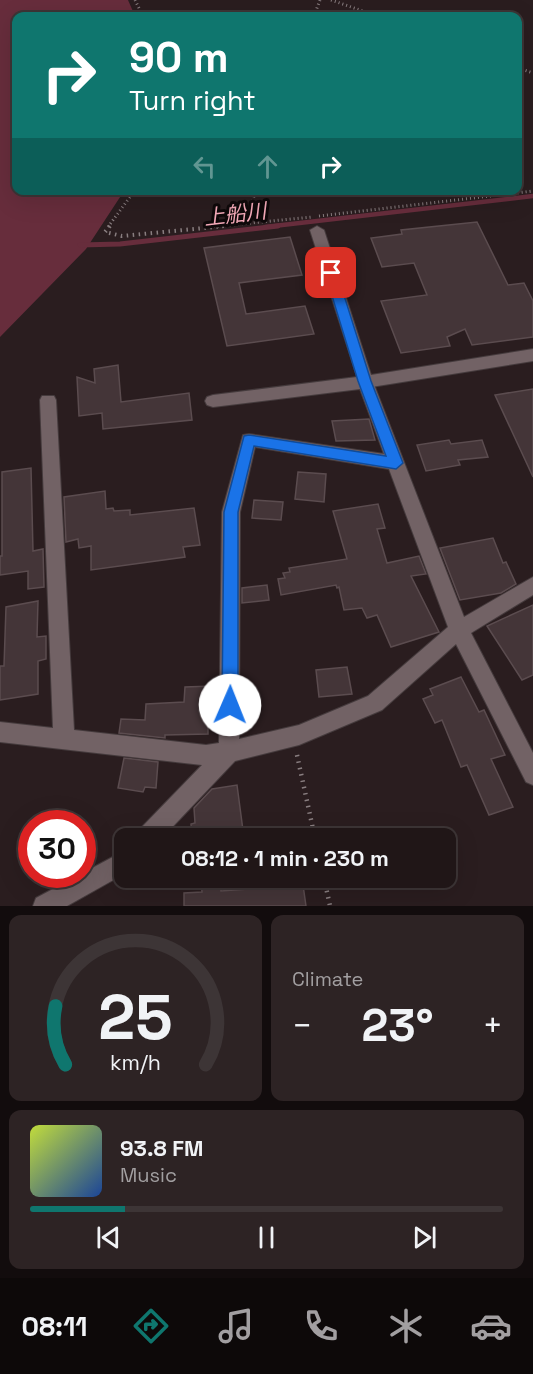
<!DOCTYPE html>
<html lang="en">
<head>
<meta charset="utf-8">
<style>
	:root { --surface:#201617; --page:#2d2324; --text:#f1f3f6; --muted:#a29fa1; --line:#3d3536; --accent:#0f766e }
	body { margin:0; font-family:"Space Grotesk","Noto Sans JP",sans-serif; background:var(--page); color:var(--text); height:100vh; display:flex; flex-direction:column; font-size:22px; white-space:nowrap }
	* { box-sizing:border-box; margin:0 }
	p { font-size:20px; color:var(--muted) }
	.icon { flex:none; width:33px; height:33px; fill:none; stroke:currentColor; stroke-width:2; stroke-linecap:round; stroke-linejoin:round }
	.map { position:relative; height:906px; overflow:hidden }
	.panel { display:flex; flex-direction:column; gap:9px; padding:9px; background:#120c0d; flex:1 }
	.panel>* { flex:none }
	.top-card { position:absolute; left:12px; top:12px; width:510px; height:183px; border-radius:12px; box-shadow:0 6px 24px #0002,0 0 0 2px var(--line); background:#0f766e; color:#fff; overflow:hidden }
	.speed { position:absolute; left:18px; top:810px; display:flex; gap:12px; font-size:30px; font-weight:700; text-align:center }
	.speed>* { display:grid; place-content:center; width:78px; height:78px; border-radius:50%; background:var(--surface); box-shadow:0 6px 24px #0002,0 0 0 2px var(--line); line-height:1 }
	.speed .limit { border:9px solid #d22; background:#fff; color:#111 }
	.pin { position:absolute; display:grid; place-items:center; width:51px; height:51px; color:#fff; margin:-26px; border-radius:12px; box-shadow:0 3px 9px #0006 }
	.me { position:absolute; width:66px; margin:-33px; rotate:1deg; stroke-linejoin:round; filter:drop-shadow(0 0 4px #0008) }
	.turn { display:flex; align-items:center; gap:21px; height:126px; padding:0 18px; font-size:27px }
	.turn .icon { width:78px; height:78px; stroke-width:2.5 }
	.turn b { display:block; font-size:42px; line-height:51px }
	.lanes { display:flex; align-items:center; height:57px; padding:0 18px; background:#0003; justify-content:center; gap:30px; direction:ltr }
	.lanes .off { opacity:.35 }
	.big { font-size:45px; font-weight:600; line-height:1.1 }
	.panel .tile { flex:1; display:flex; flex-direction:column; justify-content:center; gap:9px; min-width:0; padding:0 21px; border-radius:12px; background:var(--page) }
	.panel .dial { align-items:center; gap:0 }
	.dial svg { height:156px; overflow:visible; fill:none; stroke:var(--line); stroke-width:7; stroke-linecap:round; text-anchor:middle }
	.dial text { fill:var(--text); stroke:none }
	.song { display:flex; align-items:center; gap:18px }
	.cover { width:72px; height:72px; border-radius:9px; background:linear-gradient(135deg,hsl(70 70% 55%),hsl(220 70% 35%)) }
	.played { height:6px; border-radius:3px; background:linear-gradient(90deg,var(--accent) 20%,var(--line) 20%) }
	.keys { display:flex; justify-content:space-around; direction:ltr }
	.heat { display:flex; justify-content:space-between; align-items:center; font-size:33px; direction:ltr }
	.panel .tiles { flex:1; display:grid; gap:9px; grid-template-columns:1fr 1fr }
	.tile:last-child { grid-column:span 2 }
	.trip { position:absolute; left:114px; top:828px; width:342px; height:60px; border-radius:12px; background:var(--surface); box-shadow:0 6px 24px #0002,0 0 0 2px var(--line); font-weight:600; line-height:60px; text-align:center }
	.tab-bar { display:flex; height:96px; justify-content:space-around; align-items:center; background:#0d0909; color:var(--muted) }
	.tab-bar .icon { width:42px; height:42px }
	.tab-bar .selected { color:var(--accent) }
	.tab-bar b { font-size:27px; color:var(--text) }
	.map>svg:first-child { display:block }
	.water { fill:#672d3c }
	.lines { fill:none; stroke-linecap:round; stroke-linejoin:round }
	.stream-far1 { stroke:#672d3c; stroke-width:4.5 }
	.stream { stroke:#672d3c; stroke-width:5 }
	.building { fill:#443538; stroke:#5b4c4f; stroke-width:1.5 }
	.minor-casing { stroke:#453b3d; stroke-width:2 }
	.tertiary-casing { stroke:#453b3d; stroke-width:2 }
	.path-far2 { stroke:#897e80; stroke-width:3; stroke-dasharray:1 3; stroke-linecap:butt }
	.path-far1 { stroke:#897e80; stroke-width:4; stroke-dasharray:1.5 4.5; stroke-linecap:butt }
	.path { stroke:#897e80; stroke-width:4.5; stroke-dasharray:1.5 5; stroke-linecap:butt }
	.minor { fill:#726265; fill-rule:evenodd }
	.tertiary { fill:#726265; fill-rule:evenodd }
	.route { fill:#1a73e8; stroke:#114b97; stroke-width:1.5 }
	.labels { text-anchor:middle; dominant-baseline:central; stroke-width:6; stroke-linejoin:round; paint-order:stroke }
	.water-label { font-size:21px; font-style:italic; fill:#f5aab9; stroke:#0f090a }
</style>
</head>
<body>
<div class="map">
<svg width="533" height="906" viewBox="0 0 533 906">
	<rect width="100%" height="100%" fill="#2a1d1f"/>
	<polygon class="water" points="0,0 128,0 135,16 16,16 16,190 124,191 86,249 0,337"/>
	<g class="lines">
		<polyline class="stream-far1" points="265,227 533,196"/>
		<polyline class="stream" points="80,245 120,244 278,226"/>
	</g>
	<g class="building">
		<polygon points="477,222 508,285 524,283 533,301 533,337 472,345 465,329 447,337 450,346 401,353 381,301 427,295 414,263 382,267 371,238 402,234 401,230"/>
		<polygon points="290,237 302,275 239,283 246,314 305,306 314,334 227,346 204,248"/>
		<polygon points="118,365 121,402 189,393 192,420 103,429 102,413 79,416 77,377 95,383 94,369"/>
		<polygon points="533,389 533,477 495,395"/>
		<polygon points="369,419 375,440 336,441 332,421"/>
		<polygon points="449,440 451,444 482,440 488,457 458,460 460,465 426,471 417,445"/>
		<polygon points="31,468 33,551 43,549 44,587 28,589 28,571 0,575 0,556 2,556 2,472"/>
		<polygon points="298,472 326,474 324,502 295,499"/>
		<polygon points="105,491 106,509 113,508 114,511 130,510 130,515 194,508 200,545 183,547 185,557 91,570 91,546 79,548 78,539 66,542 64,497"/>
		<polygon points="254,500 283,502 281,520 252,518"/>
		<polygon points="378,504 385,528 377,529 387,563 419,556 426,574 411,576 439,632 391,647 377,615 367,618 362,608 344,610 339,587 337,588 336,585 281,595 278,579 285,578 283,573 290,572 289,568 347,559 333,511"/>
		<polygon points="493,538 503,563 506,562 516,584 501,593 460,600 440,548"/>
		<polygon points="267,585 269,600 242,603 242,588"/>
		<polygon points="38,601 37,637 46,636 46,659 38,661 38,694 0,700 0,666 4,666 6,607"/>
		<polygon points="533,605 533,675 522,680 487,626"/>
		<polygon points="347,667 352,694 319,697 316,670"/>
		<polygon points="461,677 479,712 484,710 505,755 491,759 513,807 489,815 467,765 461,767 442,720 435,723 423,699 433,695 430,689"/>
		<polygon points="212,686 211,726 208,726 208,734 165,735 165,738 119,733 121,719 145,720 146,704 184,702 185,687"/>
		<polygon points="124,758 158,762 156,788 145,787 143,792 118,788"/>
		<polygon points="237,785 244,838 192,838 191,824 195,823 194,808 212,789"/>
		<polygon points="201,878 220,878 221,891 303,885 306,906 184,906 184,893 202,892"/>
	</g>
	<g class="lines">
		<g class="minor-casing">
			<g id="minor">
				<path d="M365 376 370 378 373 382 464 617 533 577V595L471 633 533 753V785L526 782 456 644 382 710 299 745 235 761 162 838H136L139 830 202 765 0 742V722L53 728 40 400 42 396H54L56 400 74 730 206 745 219 743 222 512 243 435 249 434 384 454 360 389 213 407 207 405 205 401 207 397 213 395ZM255 447 389 469 448 627 368 696 299 725 239 739 240 512Z"/>
				<polygon points="124,851 124,874 67,906 33,906 36,898"/>
			</g>
		</g>
		<g class="tertiary-casing">
			<polygon id="tertiary" points="317,226 324,230 371,375 533,349 533,361 365,388 360,386 310,230"/>
		</g>
		<g class="path-far2">
			<polyline points="135,0 143,16"/>
			<polyline points="331,0 377,16"/>
			<polyline points="314,16 320,0"/>
			<polyline points="518,68 533,73"/>
			<polyline points="319,216 533,191"/>
			<polyline points="245,224 256,190"/>
			<polyline points="108,227 135,190"/>
			<polyline points="210,227 312,217"/>
		</g>
		<polyline class="path-far1" points="110,226 105,232 122,236 225,226"/>
		<g class="path">
			<polyline points="297,755 315,838"/>
			<polyline points="324,878 330,906"/>
		</g>
		<use href="#minor" class="minor"/>
		<use href="#tertiary" class="tertiary"/>
	</g>
	<polygon class="route" points="331,270 337,273 371,381 403,463 396,469 254,446 238,512 238,705 236,710 230,713 224,710 222,705 224,512 244,436 249,435 386,456 358,381 325,273"/>
	<g class="labels">
		<g class="water-label">
			<text transform="translate(235 214) rotate(-7)">上船川</text>
		</g>
	</g>
</svg>
<div class="speed"><div class="limit">30</div></div>
<div class="pin" style="left:331px;top:273px;background:#d93025"><svg class="icon" aria-label="arrive" viewBox="0 0 24 24"><path d="M6 21V4h12l-3 4 3 4H6"/></svg></div>
<svg class="me" style="left:230px;top:705px" viewBox="-20 -20 40 40"><circle r="19" fill="#fff"/><path d="M0-13L10 11 0 6-10 11z" fill="#1a73e8"/></svg>
<div class="trip">08:12 · 1 min · 230 m</div>
<div class="top-card">
<div class="turn"><svg class="icon" aria-label="right" viewBox="0 0 24 24"><path d="M7 20v-9h11M14 6l5 5-5 5"/></svg><div><b>90 m</b>Turn right</div></div>
<div class="lanes"><svg class="icon off" aria-label="left" viewBox="0 0 24 24"><path d="M17 20v-9H6M10 6l-5 5 5 5"/></svg><svg class="icon off" aria-label="ahead" viewBox="0 0 24 24"><path d="M12 20V5M6 11l6-6 6 6"/></svg><svg class="icon" aria-label="right" viewBox="0 0 24 24"><path d="M7 20v-9h11M14 6l5 5-5 5"/></svg></div>
</div>
</div>
<section class="panel">
<div class="tiles">
<div class="tile dial"><svg viewBox="0 0 100 80">
<path d="M14 69A42 42 0 1 1 86 69"/>
<path d="M14 69A42 42 0 0 1 9 39" stroke="#0f766e"/>
<text x="50" y="56" font-size="32" font-weight="700">25</text>
<text x="50" y="72" font-size="11">km/h</text>
</svg></div>
<div class="tile"><p>Climate</p>
<div class="heat"><a>−</a><b class="big">23°</b><a>+</a></div>
</div>
<div class="tile">
<div class="song"><i class="cover"></i><div><b>93.8 FM</b><p>Music</p></div></div>
<div class="played"></div>
<div class="keys"><svg class="icon" aria-label="previous" viewBox="0 0 24 24"><path d="M18 5L8 12l10 7zM5 5v14"/></svg><svg class="icon" aria-label="pause" viewBox="0 0 24 24"><path d="M8 5v14M16 5v14"/></svg><svg class="icon" aria-label="next" viewBox="0 0 24 24"><path d="M6 5l10 7-10 7zM19 5v14"/></svg></div>
</div>
</div>
</section>
<nav class="tab-bar">
<b>08:11</b>
<svg class="icon selected" aria-label="directions" viewBox="0 0 24 24"><path d="M12 3l9 9-9 9-9-9zM9 14v-3h6M13 9l2 2-2 2"/></svg>
<svg class="icon" aria-label="music" viewBox="0 0 24 24"><path d="M9 18V5l10-2v13"/><circle cx="6" cy="18" r="3"/><circle cx="16" cy="16" r="3"/></svg>
<svg class="icon" aria-label="phone" viewBox="0 0 24 24"><path d="M5 4h4l2 5-3 2q2 4 5 5l2-3 5 2v4C11 20 4 13 5 4z"/></svg>
<svg class="icon" aria-label="climate" viewBox="0 0 24 24"><path d="M12 3v18M4 7l16 10M4 17L20 7"/></svg>
<svg class="icon" aria-label="car" viewBox="0 0 24 24"><path d="M5 17H2v-5l4-1 3-4h7l3 4 3 1v5h-3M9 17h6M6 11h13"/><circle cx="7" cy="17" r="2"/><circle cx="17" cy="17" r="2"/></svg>
</nav>
</body>
</html>
